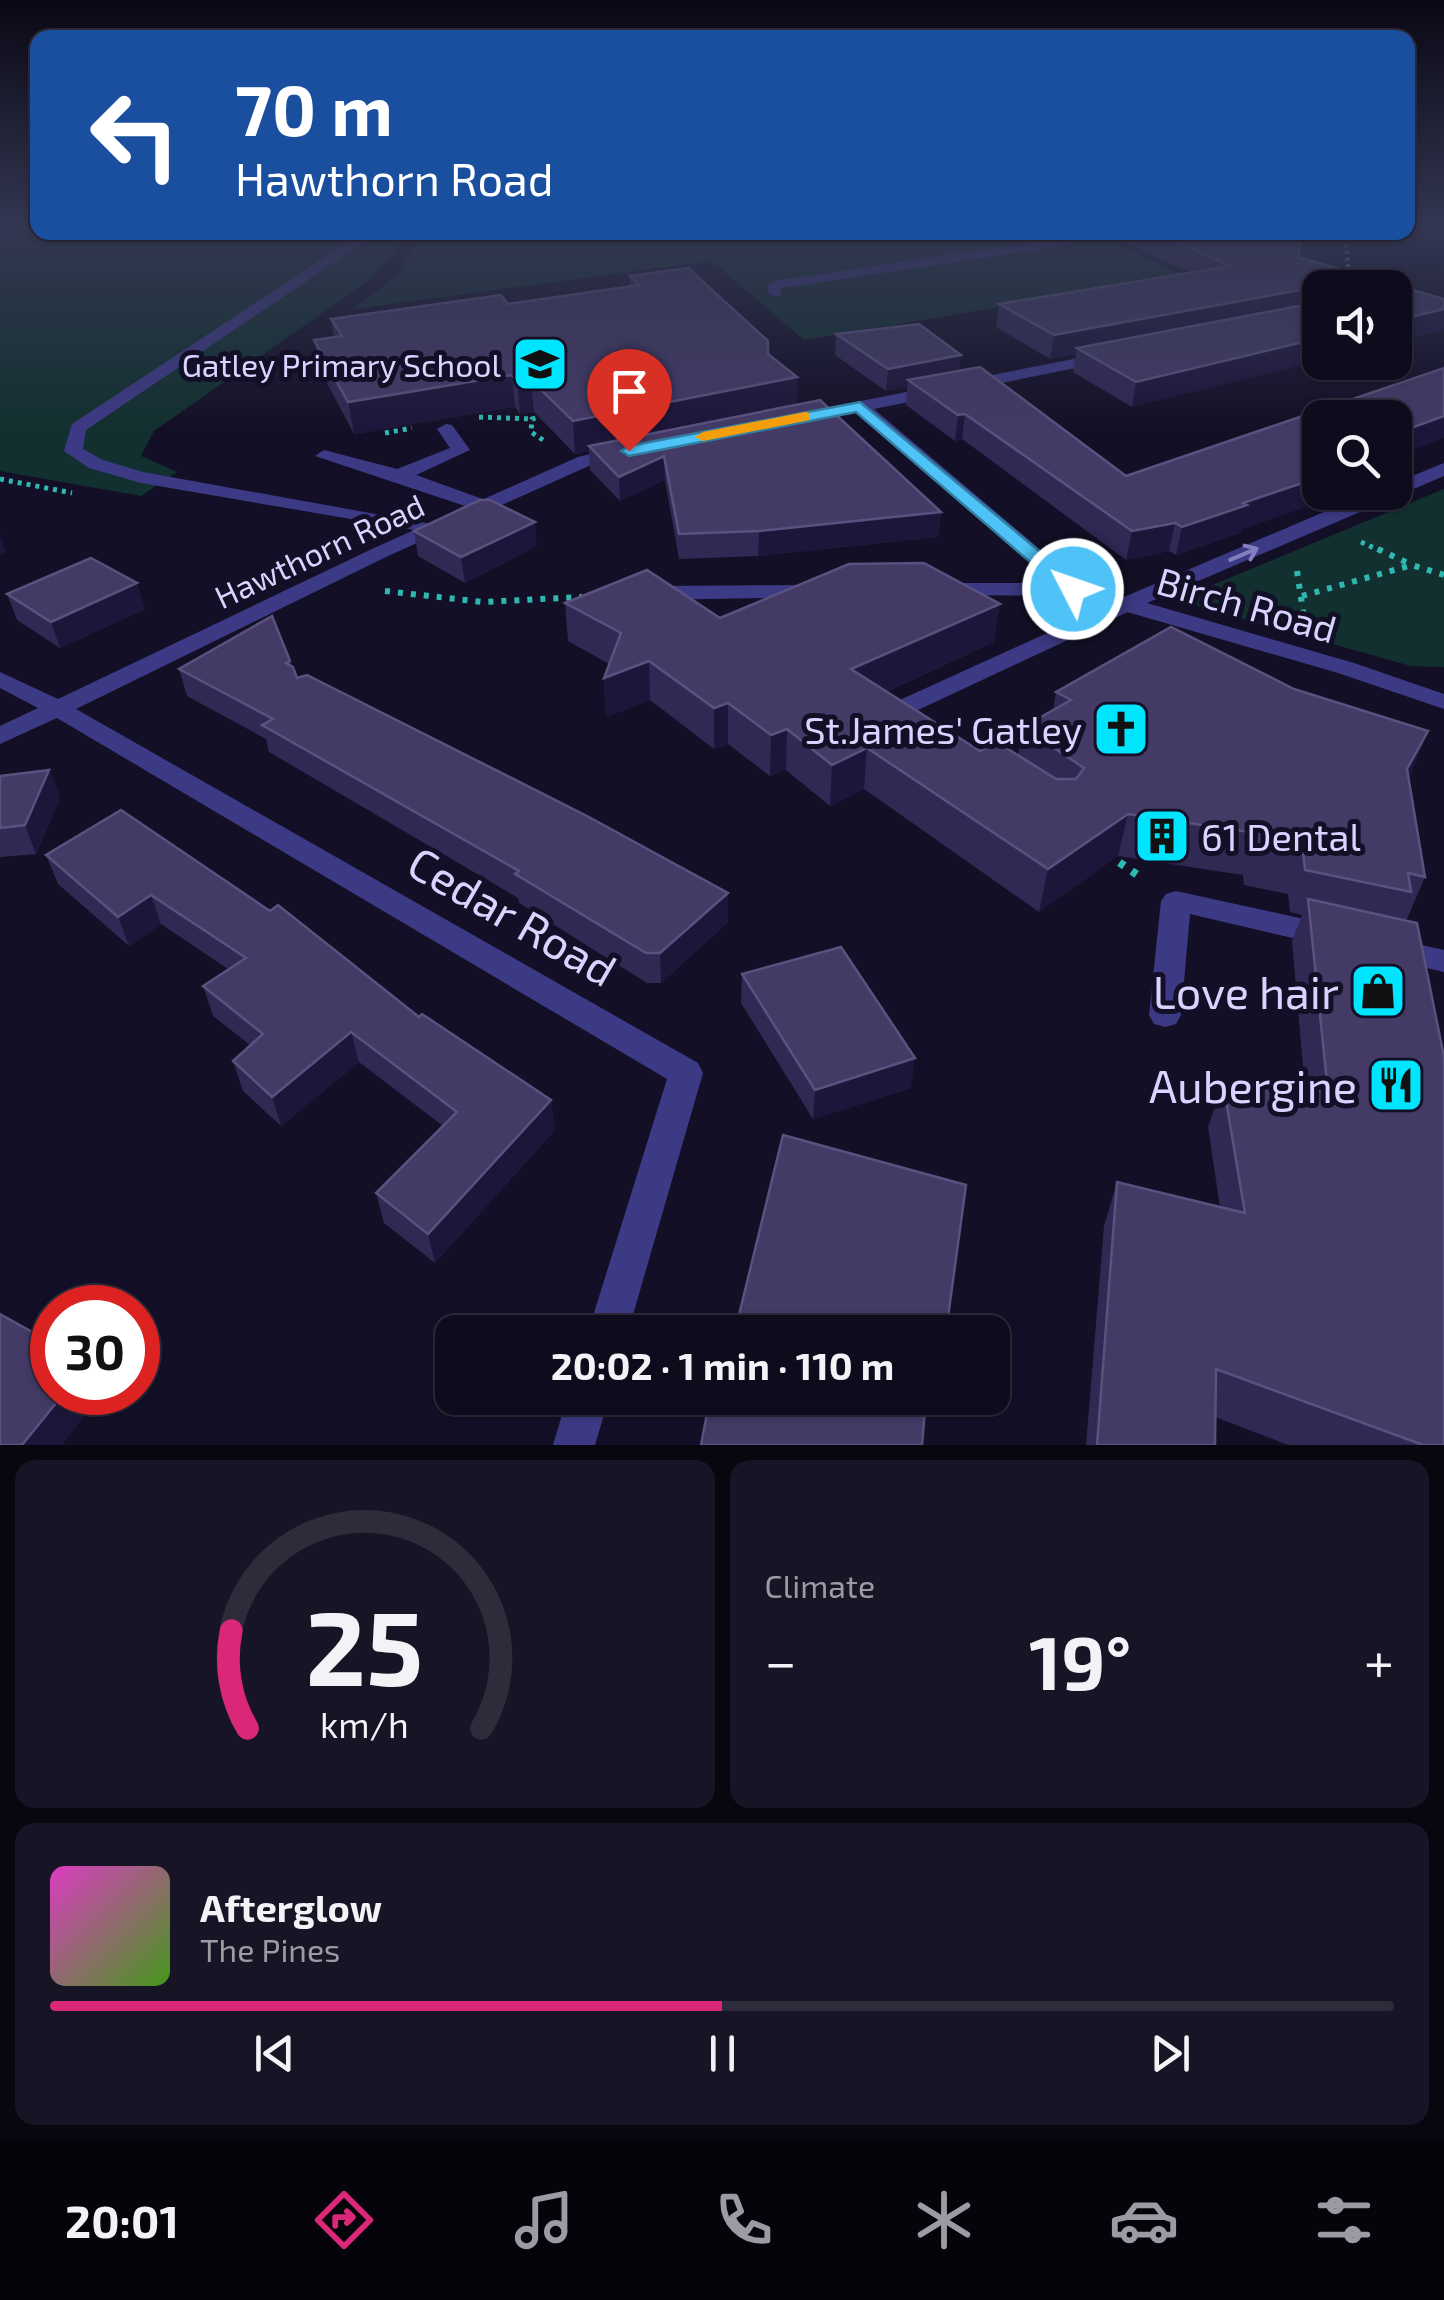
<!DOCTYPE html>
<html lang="en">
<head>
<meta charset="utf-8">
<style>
	:root { --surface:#0e0b1c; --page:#171425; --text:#f1f3f6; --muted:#9b9ba3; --line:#2e2b3b; --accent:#db2777 }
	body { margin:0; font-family:"Exo 2",sans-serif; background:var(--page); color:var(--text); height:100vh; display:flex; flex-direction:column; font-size:38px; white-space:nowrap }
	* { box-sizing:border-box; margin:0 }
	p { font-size:32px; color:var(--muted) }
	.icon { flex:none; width:55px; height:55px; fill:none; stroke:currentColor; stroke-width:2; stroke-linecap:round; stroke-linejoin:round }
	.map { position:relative; height:1445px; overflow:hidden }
	.side { display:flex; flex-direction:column; gap:15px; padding:15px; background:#08060f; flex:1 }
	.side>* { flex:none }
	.guide { position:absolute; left:30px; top:30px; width:1385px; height:210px; border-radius:20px; box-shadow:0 2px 8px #0004,0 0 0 2px var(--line); background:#1a4fa0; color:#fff; overflow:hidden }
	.fabs { position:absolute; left:1302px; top:270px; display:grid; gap:20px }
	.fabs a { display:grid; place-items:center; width:110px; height:110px; border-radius:20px; background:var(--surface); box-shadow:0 2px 8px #0004,0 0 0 2px var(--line); font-size:50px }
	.speed { position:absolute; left:30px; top:1285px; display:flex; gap:20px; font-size:50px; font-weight:700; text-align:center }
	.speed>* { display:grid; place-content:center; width:130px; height:130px; border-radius:50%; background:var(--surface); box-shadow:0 2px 8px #0004,0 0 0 2px var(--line); line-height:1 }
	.speed .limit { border:15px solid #d22; background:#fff; color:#111 }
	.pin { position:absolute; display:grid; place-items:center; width:85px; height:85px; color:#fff; margin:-102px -42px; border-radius:50% 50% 50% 0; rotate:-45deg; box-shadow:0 0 10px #0007 }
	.pin .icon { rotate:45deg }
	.me { position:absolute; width:110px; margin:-55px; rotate:311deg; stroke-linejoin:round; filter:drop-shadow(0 0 8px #0008) }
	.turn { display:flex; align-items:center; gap:35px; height:210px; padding:0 40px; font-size:45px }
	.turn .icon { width:130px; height:130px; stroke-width:2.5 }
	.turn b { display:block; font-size:70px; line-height:85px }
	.big { font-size:75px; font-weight:700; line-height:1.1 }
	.side .widget { flex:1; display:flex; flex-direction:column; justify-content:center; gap:15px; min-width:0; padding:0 35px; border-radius:20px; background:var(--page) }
	.side .dial { align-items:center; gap:0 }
	.dial svg { height:260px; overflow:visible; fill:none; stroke:var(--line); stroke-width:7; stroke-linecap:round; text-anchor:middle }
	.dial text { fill:var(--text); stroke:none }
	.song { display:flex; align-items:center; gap:30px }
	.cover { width:120px; height:120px; border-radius:15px; background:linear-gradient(135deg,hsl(310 70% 55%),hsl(100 70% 35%)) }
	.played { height:10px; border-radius:5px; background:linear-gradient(90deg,var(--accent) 50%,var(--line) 50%) }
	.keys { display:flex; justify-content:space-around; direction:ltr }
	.heat { display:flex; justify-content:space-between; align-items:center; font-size:55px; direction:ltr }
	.side .tiles { flex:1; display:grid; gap:15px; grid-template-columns:1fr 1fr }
	.widget:last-child { grid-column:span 2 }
	.trip { position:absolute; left:435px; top:1315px; width:575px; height:100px; border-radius:20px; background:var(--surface); box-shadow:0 2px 8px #0004,0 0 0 2px var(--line); font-weight:700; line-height:100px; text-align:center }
	.dock { display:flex; height:160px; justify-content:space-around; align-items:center; background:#06040b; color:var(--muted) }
	.dock .icon { width:70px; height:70px }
	.dock .active { color:var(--accent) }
	.dock b { font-size:45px; color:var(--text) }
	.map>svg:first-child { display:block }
	.green { fill:#12302f }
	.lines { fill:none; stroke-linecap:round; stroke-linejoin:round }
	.path-far3 { stroke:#2fb8b0; stroke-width:4; stroke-dasharray:2.5 4; stroke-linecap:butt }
	.path-far2 { stroke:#2fb8b0; stroke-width:5; stroke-dasharray:4 5; stroke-linecap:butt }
	.path-far1 { stroke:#2fb8b0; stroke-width:6; stroke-dasharray:5 8; stroke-linecap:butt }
	.path { stroke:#2fb8b0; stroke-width:8; stroke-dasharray:6 9; stroke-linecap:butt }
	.lane { fill:#3d3a85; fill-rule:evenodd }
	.street { fill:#3d3a85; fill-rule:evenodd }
	.wall { fill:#312854 }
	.shaded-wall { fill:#1d163a }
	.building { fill:#433a66; stroke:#5a527e; stroke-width:2.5 }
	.oneway { stroke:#837fbc }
	.route { fill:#4fc3f7; stroke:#337fa1; stroke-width:2.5 }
	.slow { fill:#f59e0b }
	.labels { text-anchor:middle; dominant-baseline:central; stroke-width:10; stroke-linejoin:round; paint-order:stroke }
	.far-poi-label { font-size:32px; fill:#d9d4ff; stroke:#130f26; text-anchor:end }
	.far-street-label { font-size:32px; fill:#d9d4ff; stroke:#130f26 }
	.street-label { font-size:38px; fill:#d9d4ff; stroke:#130f26 }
	.poi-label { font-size:38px; fill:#d9d4ff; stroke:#130f26; text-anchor:end }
	.near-street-label { font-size:45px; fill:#d9d4ff; stroke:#130f26 }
	.near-poi-label { font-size:45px; fill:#d9d4ff; stroke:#130f26; text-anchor:end }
</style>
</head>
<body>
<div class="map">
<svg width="1444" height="1445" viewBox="0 0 1444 1445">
	<rect width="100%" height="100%" fill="#130f26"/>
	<g class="green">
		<polygon points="0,227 37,227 38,232 397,233 398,249 365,283 154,431 141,456 177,472 141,496 0,471"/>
		<polygon points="423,232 1092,233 1185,276 804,340 712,261 353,309 398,275"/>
		<polygon points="1444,489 1444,667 1411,666 1176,600"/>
	</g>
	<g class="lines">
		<polyline class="path-far3" points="1344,232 1351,288"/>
		<g class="path-far2">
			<polyline points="479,417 532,419"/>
			<polyline points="385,433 412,428"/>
			<polyline points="543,440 531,432 532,419 547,415"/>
			<polyline points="0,479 72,493"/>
			<polyline points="1361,542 1383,552"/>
		</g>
		<g class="path-far1">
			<polyline points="1378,549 1412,565"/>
			<polyline points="1297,571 1304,618"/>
			<polyline points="385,591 483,602 582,597"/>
			<polyline points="1302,596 1412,565 1444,575"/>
		</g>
		<polyline class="path" points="1107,854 1142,878"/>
		<g class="lane">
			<polygon points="363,232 379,232 86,430 83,449 103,460 143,472 431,524 438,526 438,534 141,483 89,468 64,451 72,424"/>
			<polygon points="1064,232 1077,232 1071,243 1056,247 782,288 780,296 775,297 768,293 768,285 775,281 1054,239"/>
			<polygon points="446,424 452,425 470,450 416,475 491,502 491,510 477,510 315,456 324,450 397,469 450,448 437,429"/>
			<polygon points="1122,599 1130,601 1133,606 1130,611 918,710 935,723 931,728 913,728 888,709 891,704"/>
			<polygon points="1176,891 1327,924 1338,927 1342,935 1338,943 1327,946 1190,914 1181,1015 1176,1024 1165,1027 1154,1024 1149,1015 1161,901 1166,894"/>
			<polygon points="1390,938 1444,950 1444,972 1379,957 1375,949 1379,941"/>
		</g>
		<g class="street">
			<polygon points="1104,353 1112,358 1110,361 874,409 1081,584 1124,597 1371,492 1395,492 1395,483 1444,463 1444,476 1147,603 1354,663 1444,694 1444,709 1338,673 1072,596 933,595 930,590 933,585 941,583 1053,583 857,412 800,423 791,418 800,413"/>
			<polygon points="623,446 630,448 630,456 591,465 388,556 76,709 698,1063 703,1073 628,1332 588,1332 667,1079 57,718 0,744 0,726 38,708 0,688 0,672 58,699 374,548 578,457"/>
			<polygon points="816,585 824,587 827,592 824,597 651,600 640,593 651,586"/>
			<polygon points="567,1398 609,1398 595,1445 553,1445"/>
		</g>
	</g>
	<g class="wall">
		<polygon points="1112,232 1303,232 1298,257 1444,299 1444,330 1395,342 1395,288 1320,288 1132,407 1073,372 1076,354 1050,359 996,327 999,304 1191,272 1111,237"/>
		<polygon points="630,276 768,354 797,377 796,405 941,512 938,537 758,556 679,559 665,480 620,501 590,470 589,451 575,454 534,412 520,414 515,407 354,434 320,370 314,340 334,337 331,319 508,304 630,286"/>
		<polygon points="836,334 960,371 1126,476 1395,418 1241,530 1240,533 1176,555 1169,551 1126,560 962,439 955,441 906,405 907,387 886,391 835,355"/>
		<polygon points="414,531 537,546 465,583 418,556"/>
		<polygon points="7,594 145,609 60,648 17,620"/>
		<polygon points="565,603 720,618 994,642 886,692 980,751 1018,755 1023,727 1053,710 1056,692 1412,772 1408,778 1425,877 1407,919 1400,919 1444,1445 1288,1445 1215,1417 1215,1445 1086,1445 1104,1226 1117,1182 1220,1207 1208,1127 1223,1083 1305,1090 1292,941 1302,915 1290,912 1288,894 1244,885 1243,875 1118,856 1039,912 864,789 830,806 786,770 770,776 728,744 714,749 650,700 606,717 604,678 609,664 568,641"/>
		<polygon points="290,661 297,678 728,893 728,922 661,983 647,983 519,903 518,898 269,752 266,739 187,696 179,669"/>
		<polygon points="49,770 60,798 36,854 0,857 0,776"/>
		<polygon points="121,810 419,1017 551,1100 555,1130 435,1263 384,1223 376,1193 443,1126 359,1062 281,1126 243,1091 233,1061 250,1045 213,1016 203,986 228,969 161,924 129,946 58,884 46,855"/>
		<polygon points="742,974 911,1088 813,1119 741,1003"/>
	</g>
	<g class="shaded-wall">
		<polygon points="1328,285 1328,288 1320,288 1320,308 1077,348 1076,354 1050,359 1054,335"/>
		<polygon points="1444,309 1444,330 1395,342 1395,321"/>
		<polygon points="1320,338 1320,361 1132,407 1136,382"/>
		<polygon points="961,355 959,377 908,380 907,387 886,391 888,369"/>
		<polygon points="512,375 515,407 354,434 348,402"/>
		<polygon points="797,377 796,409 589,446 589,451 575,454 573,421"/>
		<polygon points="531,380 534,412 520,414 517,382"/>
		<polygon points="965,414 962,439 955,441 958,415"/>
		<polygon points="1444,416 1444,438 1395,457 1395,434"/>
		<polygon points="664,456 665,480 620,501 619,477"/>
		<polygon points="1320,477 1320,492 1347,492 1241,530 1240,533 1176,555 1182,527 1243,503"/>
		<polygon points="941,512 938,537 758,556 759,531"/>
		<polygon points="535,522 537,546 465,583 461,557"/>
		<polygon points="1175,523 1169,551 1126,560 1132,531"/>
		<polygon points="0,535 6,552 0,556"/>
		<polygon points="137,583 145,609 60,648 51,622"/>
		<polygon points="1000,604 994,642 848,709 851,669"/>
		<polygon points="649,661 650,700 606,717 604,678"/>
		<polygon points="728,703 728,744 714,749 714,708"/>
		<polygon points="787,729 786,770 770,776 771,735"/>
		<polygon points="1428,731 1412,772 1391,810 1407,769"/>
		<polygon points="867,748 864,789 830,806 832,765"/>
		<polygon points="49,770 60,798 36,854 25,825"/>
		<polygon points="1128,814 1118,856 1039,912 1048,869"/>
		<polygon points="728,893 728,922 661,983 660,953"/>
		<polygon points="151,895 161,924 129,946 118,917"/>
		<polygon points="351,1032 359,1062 281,1126 272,1097"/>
		<polygon points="915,1058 911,1088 813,1119 815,1090"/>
		<polygon points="551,1100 555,1130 435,1263 428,1234"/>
		<polygon points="65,1392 103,1392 62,1445 22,1445"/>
	</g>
	<g class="building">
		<polygon points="1153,232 1303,232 1298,257 1444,299 1444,309 1395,321 1395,288 1328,288 1328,285 1054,335 999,304 1231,266"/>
		<polygon points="688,268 768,341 768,354 797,377 573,421 531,380 517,382 512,375 348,402 314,340 342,336 331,319 501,295 508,304 639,285 630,276"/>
		<polygon points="1320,302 1320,338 1136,382 1077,348"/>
		<polygon points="919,324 961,355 888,369 836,334"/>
		<polygon points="980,367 1126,476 1444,368 1444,416 1395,434 1395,418 1320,418 1320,477 1243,503 1247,505 1182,527 1175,523 1132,531 965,414 958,415 908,380"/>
		<polygon points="820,400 941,512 759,531 679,534 664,456 619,477 589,446"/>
		<polygon points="480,500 490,500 535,522 461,557 414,531"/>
		<polygon points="91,558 137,583 51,622 7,594"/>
		<polygon points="924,563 1000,604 851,669 980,751 997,742 1056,779 1076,779 1084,768 1023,727 1071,700 1056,692 1171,627 1294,689 1428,731 1407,769 1425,877 1408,873 1411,892 1305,870 1303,852 1257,843 1256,833 1128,814 1048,869 867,748 832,765 787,729 771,735 728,703 714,708 649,661 604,678 621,633 565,603 647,570 720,618 849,564"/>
		<polygon points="272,616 290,661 286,663 293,667 297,678 307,675 587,816 728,893 660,953 646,953 515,874 519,871 262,725 273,719 179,669"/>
		<polygon points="49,770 25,825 0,828 0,776"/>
		<polygon points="121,810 270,911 278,905 419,1017 422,1014 551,1100 428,1234 376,1193 457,1112 351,1032 272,1097 233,1061 263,1034 203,986 246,958 151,895 118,917 46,855"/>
		<polygon points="1308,899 1417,923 1444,1057 1444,1445 1423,1445 1216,1369 1215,1445 1097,1445 1117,1182 1245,1213 1223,1083 1328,1092"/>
		<polygon points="841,947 915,1058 815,1090 742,974"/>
		<polygon points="783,1135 966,1185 946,1332 723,1332 726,1316 738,1319"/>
		<polygon points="0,1314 52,1343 52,1392 65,1392 22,1445 0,1445"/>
		<polygon points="710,1398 926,1398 922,1445 701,1445"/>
	</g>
	<defs><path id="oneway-shaft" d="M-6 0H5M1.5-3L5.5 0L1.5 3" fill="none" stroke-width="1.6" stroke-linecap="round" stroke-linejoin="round" transform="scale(2.5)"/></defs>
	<use class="oneway" href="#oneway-shaft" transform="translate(1244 554) rotate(-23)"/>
	<linearGradient id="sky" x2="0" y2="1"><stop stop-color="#0a0815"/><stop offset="0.53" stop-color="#333752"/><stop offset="1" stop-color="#333752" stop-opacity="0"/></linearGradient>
	<rect width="1444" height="429" fill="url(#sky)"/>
	<polygon class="route" points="860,402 1080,585 1080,593 1066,593 856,412 629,456 621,451 629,446"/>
	<polygon class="slow" points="805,412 810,413 810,420 703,441 695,437 703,432"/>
	<defs>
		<g id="school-square" transform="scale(2.875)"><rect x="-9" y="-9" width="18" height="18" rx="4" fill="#00e5ff" stroke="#130f26"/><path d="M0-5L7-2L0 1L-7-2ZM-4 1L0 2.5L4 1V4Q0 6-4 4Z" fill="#111"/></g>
		<g id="church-square" transform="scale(2.875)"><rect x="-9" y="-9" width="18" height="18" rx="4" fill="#00e5ff" stroke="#130f26"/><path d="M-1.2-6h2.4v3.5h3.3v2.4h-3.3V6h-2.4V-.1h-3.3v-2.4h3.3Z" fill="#111"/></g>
		<g id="building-square" transform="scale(2.875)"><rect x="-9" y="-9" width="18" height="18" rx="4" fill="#00e5ff" stroke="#130f26"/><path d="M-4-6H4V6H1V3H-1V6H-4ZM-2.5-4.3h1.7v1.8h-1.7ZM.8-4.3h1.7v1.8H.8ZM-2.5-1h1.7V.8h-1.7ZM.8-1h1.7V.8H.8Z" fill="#111"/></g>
		<g id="shop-square" transform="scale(2.875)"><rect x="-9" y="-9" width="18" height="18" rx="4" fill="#00e5ff" stroke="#130f26"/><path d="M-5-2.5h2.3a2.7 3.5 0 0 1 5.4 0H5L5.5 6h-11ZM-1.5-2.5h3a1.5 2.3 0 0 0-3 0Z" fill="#111"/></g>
		<g id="restaurant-square" transform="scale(2.875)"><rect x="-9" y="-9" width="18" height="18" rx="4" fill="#00e5ff" stroke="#130f26"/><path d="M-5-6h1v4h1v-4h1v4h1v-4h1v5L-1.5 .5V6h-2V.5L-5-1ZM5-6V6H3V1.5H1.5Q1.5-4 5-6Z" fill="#111"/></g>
	</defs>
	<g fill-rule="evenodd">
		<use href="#school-square" x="540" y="364"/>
		<use href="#church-square" x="1121" y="729"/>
		<use href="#building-square" x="1162" y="836"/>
		<use href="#shop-square" x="1378" y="991"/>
		<use href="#restaurant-square" x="1396" y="1085"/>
	</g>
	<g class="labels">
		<g class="far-poi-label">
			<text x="501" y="364">Gatley Primary School</text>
		</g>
		<g class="far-street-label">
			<text transform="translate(319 550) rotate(-25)">Hawthorn Road</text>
		</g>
		<g class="street-label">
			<text transform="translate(1247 604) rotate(16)">Birch Road</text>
		</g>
		<g class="poi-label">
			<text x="1082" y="729">St.James' Gatley</text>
			<text x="1201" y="836" text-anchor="start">61 Dental</text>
		</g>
		<g class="near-street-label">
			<text transform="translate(513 915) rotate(30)">Cedar Road</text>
		</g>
		<g class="near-poi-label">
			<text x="1339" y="991">Love hair</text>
			<text x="1357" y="1085">Aubergine</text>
		</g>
	</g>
</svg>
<div class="fabs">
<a><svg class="icon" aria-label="sound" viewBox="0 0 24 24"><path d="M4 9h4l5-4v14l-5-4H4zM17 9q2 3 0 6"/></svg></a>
<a><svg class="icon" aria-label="search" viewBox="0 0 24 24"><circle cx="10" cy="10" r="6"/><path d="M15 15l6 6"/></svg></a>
</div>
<div class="speed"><div class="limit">30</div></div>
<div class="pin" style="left:629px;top:451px;background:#d93025"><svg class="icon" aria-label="arrive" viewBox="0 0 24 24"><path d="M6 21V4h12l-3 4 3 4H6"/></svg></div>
<svg class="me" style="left:1073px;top:589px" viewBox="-20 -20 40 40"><circle r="17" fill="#4fc3f7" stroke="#fff" stroke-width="3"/><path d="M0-11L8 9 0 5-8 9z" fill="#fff"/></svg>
<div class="trip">20:02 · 1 min · 110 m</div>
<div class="guide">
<div class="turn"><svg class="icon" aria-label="left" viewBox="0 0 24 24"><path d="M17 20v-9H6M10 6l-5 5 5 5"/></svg><div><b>70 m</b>Hawthorn Road</div></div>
</div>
</div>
<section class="side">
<div class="tiles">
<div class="widget dial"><svg viewBox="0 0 100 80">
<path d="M14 69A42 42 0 1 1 86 69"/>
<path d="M14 69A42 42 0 0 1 9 39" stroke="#db2777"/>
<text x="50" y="56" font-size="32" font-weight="700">25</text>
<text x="50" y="72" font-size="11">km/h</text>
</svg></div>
<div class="widget"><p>Climate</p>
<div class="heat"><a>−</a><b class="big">19°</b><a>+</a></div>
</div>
<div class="widget">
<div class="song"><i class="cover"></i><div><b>Afterglow</b><p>The Pines</p></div></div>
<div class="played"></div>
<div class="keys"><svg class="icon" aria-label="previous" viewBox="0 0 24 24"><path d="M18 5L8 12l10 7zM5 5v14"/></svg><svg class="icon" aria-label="pause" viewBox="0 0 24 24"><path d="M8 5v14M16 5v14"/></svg><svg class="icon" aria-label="next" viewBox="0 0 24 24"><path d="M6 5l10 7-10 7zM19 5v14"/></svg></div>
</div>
</div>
</section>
<nav class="dock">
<b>20:01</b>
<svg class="icon active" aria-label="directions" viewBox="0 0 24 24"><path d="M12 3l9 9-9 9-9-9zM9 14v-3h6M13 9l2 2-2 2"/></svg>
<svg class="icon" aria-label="music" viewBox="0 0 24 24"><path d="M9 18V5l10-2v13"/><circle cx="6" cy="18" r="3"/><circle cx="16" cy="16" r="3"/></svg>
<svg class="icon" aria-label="phone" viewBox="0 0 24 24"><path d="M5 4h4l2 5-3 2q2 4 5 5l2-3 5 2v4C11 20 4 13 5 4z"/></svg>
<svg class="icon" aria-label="climate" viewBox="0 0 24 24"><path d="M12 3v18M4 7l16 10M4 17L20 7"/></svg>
<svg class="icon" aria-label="car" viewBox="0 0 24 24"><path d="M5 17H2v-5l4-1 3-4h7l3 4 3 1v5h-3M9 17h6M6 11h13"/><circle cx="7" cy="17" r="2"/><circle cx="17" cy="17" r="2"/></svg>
<svg class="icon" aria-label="filters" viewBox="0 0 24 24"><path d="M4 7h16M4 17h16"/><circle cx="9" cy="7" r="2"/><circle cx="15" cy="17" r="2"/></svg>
</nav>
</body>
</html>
